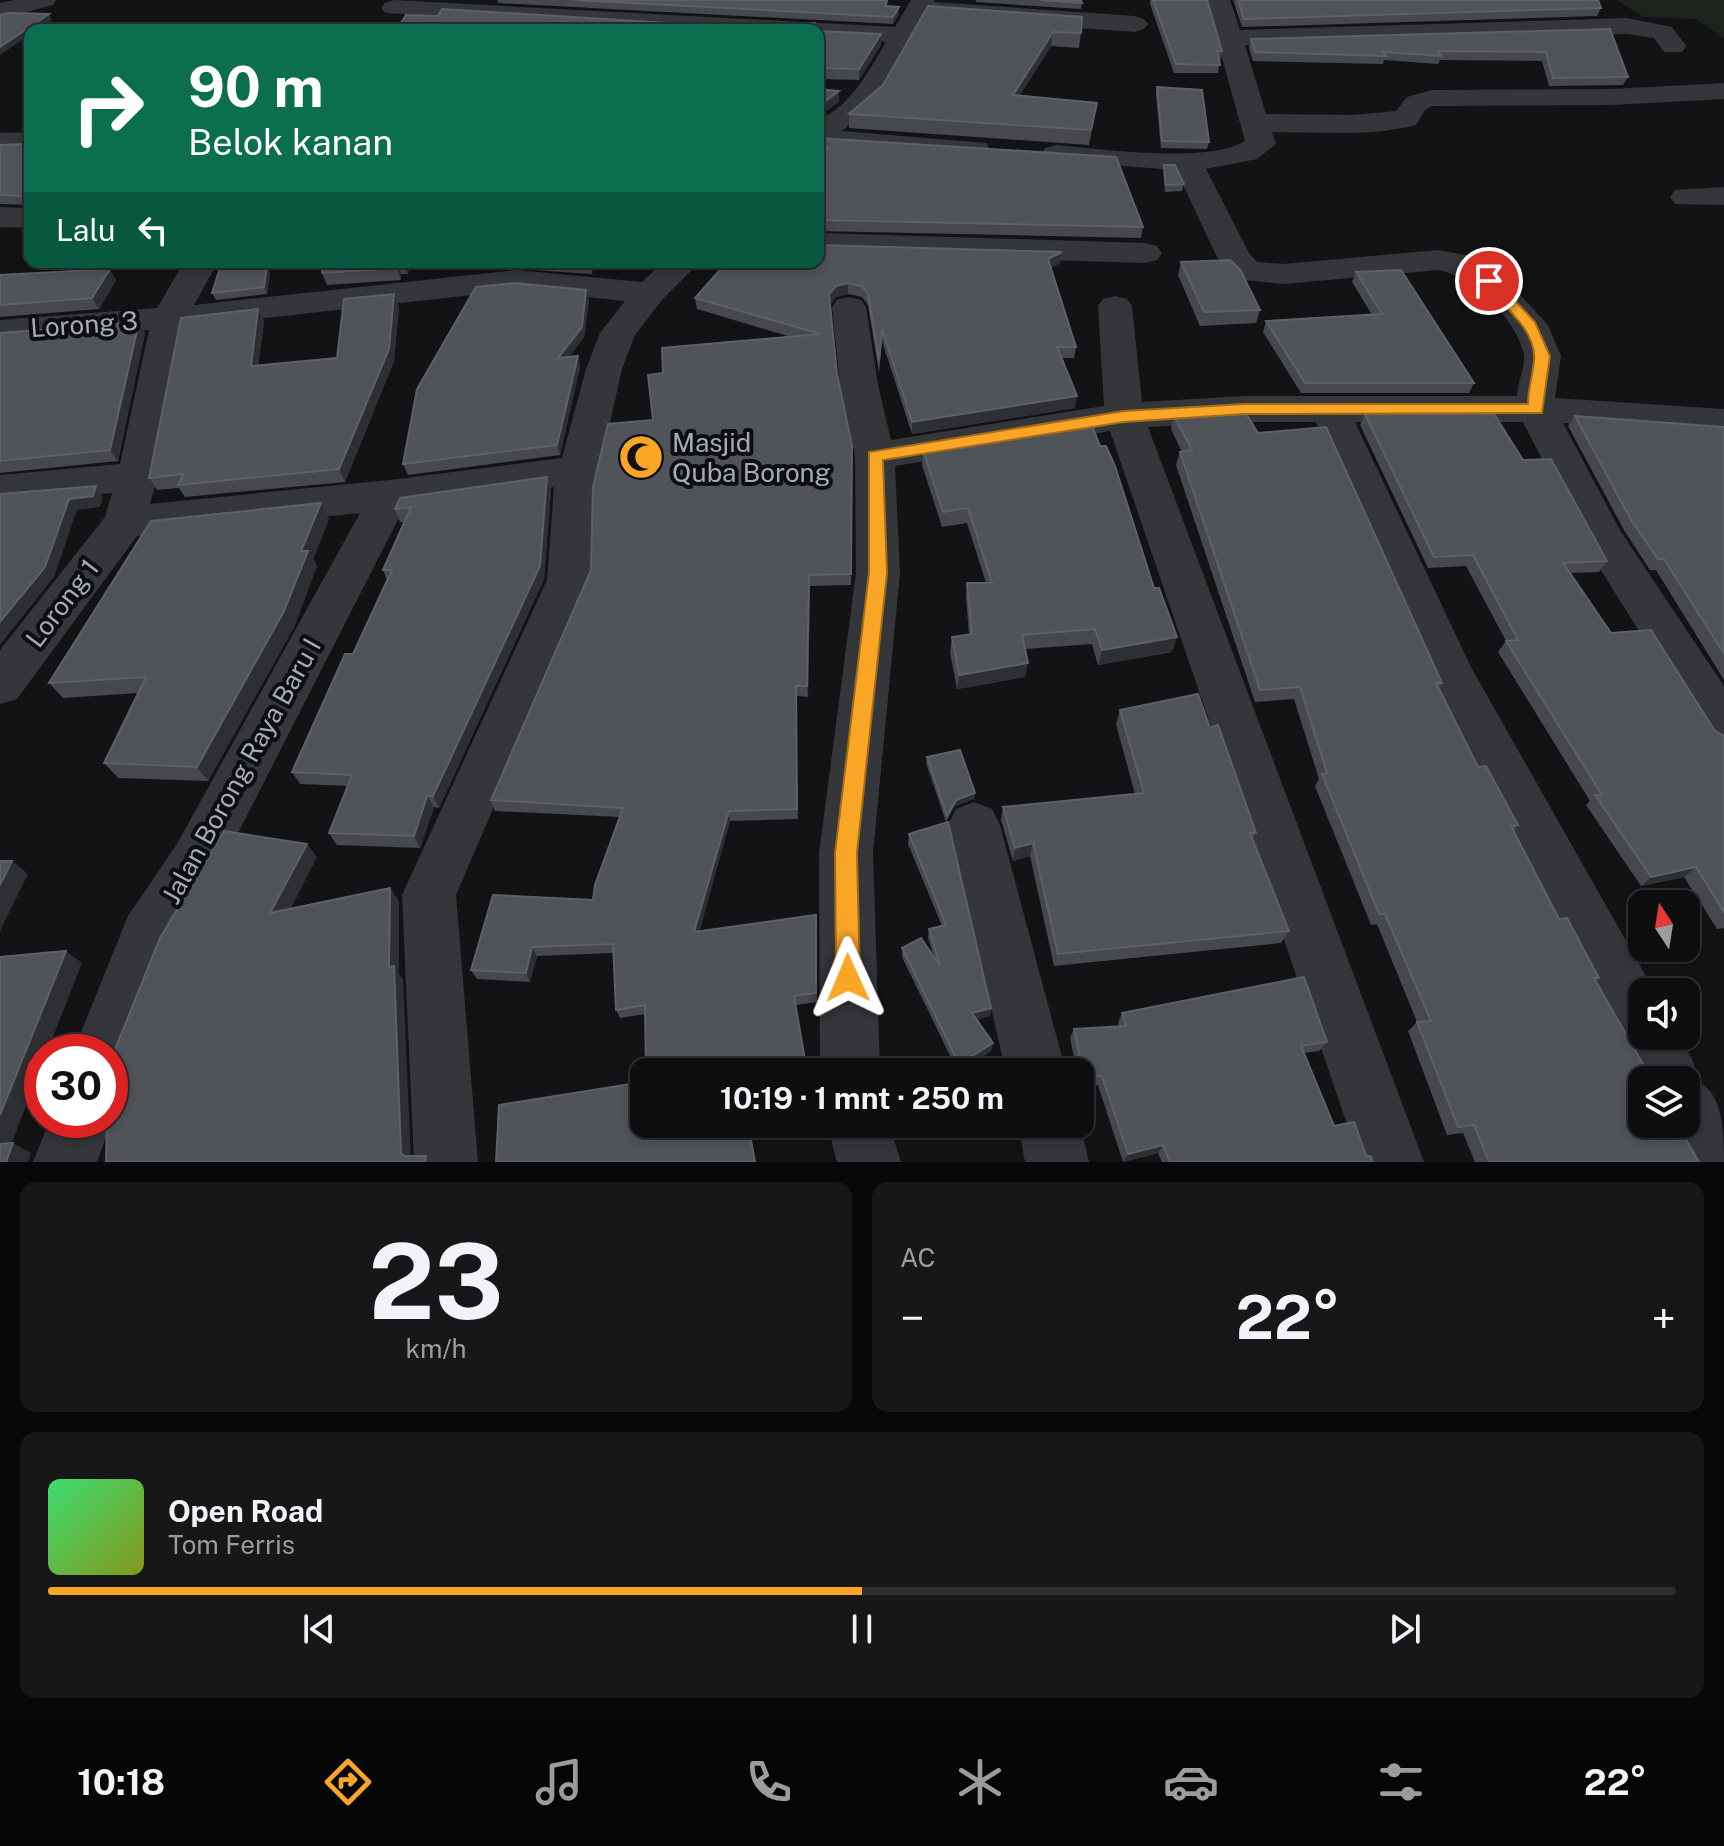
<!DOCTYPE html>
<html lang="id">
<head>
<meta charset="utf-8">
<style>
	:root { --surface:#0e0e10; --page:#171719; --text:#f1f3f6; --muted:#9b9c9f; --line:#2e2e30; --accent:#f9a627 }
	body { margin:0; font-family:"Public Sans",sans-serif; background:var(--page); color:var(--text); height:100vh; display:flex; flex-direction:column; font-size:30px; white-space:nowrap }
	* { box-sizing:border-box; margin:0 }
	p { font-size:26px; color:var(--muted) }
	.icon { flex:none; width:44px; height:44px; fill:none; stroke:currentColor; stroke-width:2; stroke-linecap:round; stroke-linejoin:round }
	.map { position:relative; height:1162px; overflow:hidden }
	.drawer { display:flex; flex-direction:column; gap:20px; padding:20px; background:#080809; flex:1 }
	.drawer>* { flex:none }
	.top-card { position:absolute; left:24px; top:24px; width:800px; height:244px; border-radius:16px; box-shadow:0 4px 12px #0003,0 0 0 2px var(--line); background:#0b6e4f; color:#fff; overflow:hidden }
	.needle { width:52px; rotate:348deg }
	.buttons { position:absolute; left:1628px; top:890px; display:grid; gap:16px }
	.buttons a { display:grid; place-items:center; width:72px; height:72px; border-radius:16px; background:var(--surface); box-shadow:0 4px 12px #0003,0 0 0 2px var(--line); font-size:40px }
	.speed { position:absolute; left:24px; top:1034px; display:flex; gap:16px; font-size:40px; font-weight:700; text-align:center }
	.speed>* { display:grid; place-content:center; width:104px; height:104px; border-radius:50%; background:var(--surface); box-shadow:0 4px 12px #0003,0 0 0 2px var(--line); line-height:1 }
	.speed .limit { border:12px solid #d22; background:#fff; color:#111 }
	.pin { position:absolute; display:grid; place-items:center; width:68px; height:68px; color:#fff; margin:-34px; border:4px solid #fff; border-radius:50%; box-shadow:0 2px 8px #0007 }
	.me { position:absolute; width:88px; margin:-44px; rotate:359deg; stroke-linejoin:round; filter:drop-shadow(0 0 6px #0008) }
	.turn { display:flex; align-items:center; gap:28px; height:168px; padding:0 32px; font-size:36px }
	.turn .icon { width:104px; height:104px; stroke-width:2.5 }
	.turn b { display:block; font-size:56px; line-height:68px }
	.then { display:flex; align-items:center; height:76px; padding:0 32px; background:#0003; gap:16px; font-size:30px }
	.big { font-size:60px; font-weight:700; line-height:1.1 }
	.drawer .widget { flex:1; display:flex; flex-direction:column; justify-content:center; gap:12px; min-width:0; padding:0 28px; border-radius:16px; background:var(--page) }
	.drawer .dial { align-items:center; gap:0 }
	.dial b { font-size:104px; line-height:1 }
	.song { display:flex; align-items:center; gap:24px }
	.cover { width:96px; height:96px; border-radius:12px; background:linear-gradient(135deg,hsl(140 70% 55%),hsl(70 70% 35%)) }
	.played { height:8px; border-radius:4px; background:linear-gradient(90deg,var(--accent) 50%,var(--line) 50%) }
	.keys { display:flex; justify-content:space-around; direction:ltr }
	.heat { display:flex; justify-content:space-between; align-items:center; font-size:44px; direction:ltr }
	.drawer .tiles { flex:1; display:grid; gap:20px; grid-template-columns:1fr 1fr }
	.widget:last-child { grid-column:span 2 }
	.trip { position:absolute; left:630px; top:1058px; width:464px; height:80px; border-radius:16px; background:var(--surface); box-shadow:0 4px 12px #0003,0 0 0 2px var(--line); font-weight:700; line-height:80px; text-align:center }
	.tab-bar { display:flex; height:128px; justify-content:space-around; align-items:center; background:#060606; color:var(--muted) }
	.tab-bar .icon { width:56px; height:56px }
	.tab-bar .selected { color:var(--accent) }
	.tab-bar b { font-size:36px; color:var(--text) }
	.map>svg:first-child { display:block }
	.green { fill:#1b231c }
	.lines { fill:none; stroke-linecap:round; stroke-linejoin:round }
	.minor { fill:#34363a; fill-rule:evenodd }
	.wall { fill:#46484d }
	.shaded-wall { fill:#2d2f32 }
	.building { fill:#505358; stroke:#5d6167; stroke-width:2 }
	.route { fill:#f9a627; stroke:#a26c19; stroke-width:2 }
	.labels { text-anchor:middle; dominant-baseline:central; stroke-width:8; stroke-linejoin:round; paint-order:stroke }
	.street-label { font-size:26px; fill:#a4abb6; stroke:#0e0e10 }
	.poi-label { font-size:26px; fill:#a4abb6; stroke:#0e0e10; text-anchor:start }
</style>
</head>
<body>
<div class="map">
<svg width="1724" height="1162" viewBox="0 0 1724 1162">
	<rect width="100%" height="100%" fill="#131315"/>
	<polygon class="green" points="1617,0 1724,0 1724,38 1696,19 1643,17"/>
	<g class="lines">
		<g class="minor">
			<polygon points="14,0 56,0 53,5 0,19 0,3"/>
			<path d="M394 0 895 27 911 0H935L934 2 1135 16 1144 19 1148 24 1144 29 1135 32 926 17 880 98 842 131 986 143 990 149 986 155 975 158 818 147V120C851 106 868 72 886 42L818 38V30H669L385 13 381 8 385 3Z"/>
			<path d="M1206 0H1230L1240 30 1627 18 1672 27 1686 46 1682 52H1664L1654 38 1627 34 1245 45 1266 114 1353 115 1396 111 1407 97 1432 90 1612 89 1724 83V99L1612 105 1432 106 1425 110 1416 125C1370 137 1319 132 1272 132L1276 144 1257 159 1206 169 1249 253 1257 262 1284 264 1438 250 1476 257 1501 274 1548 325 1561 356 1555 398 1724 409V435L1563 423 1621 532 1724 686V746L1707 740 1589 551 1523 422H1355L1472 669 1655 992H1642V1036H1680L1692 1059 1700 1083C1724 1095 1724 1137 1724 1162H1681L1662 1124H1686V1080H1642V1087L1428 677 1316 422H1244L1148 427 1424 1162H1360L1110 431 895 466 900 573 873 853 880 1072H820L819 853 856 573 855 456 840 385 832 307 837 300 849 297 861 300 866 307 878 385 891 440 1104 406 1098 306 1103 299 1115 296 1127 299 1132 306 1142 402 1244 396H1517C1517 383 1526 366 1524 354 1517 320 1471 275 1438 270L1284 284 1235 279 1217 257 1176 170 1045 160 1041 154 1045 148 1056 145C1101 149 1209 164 1245 141Z"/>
			<polygon points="30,132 30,150 0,151 0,133"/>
			<polygon points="1724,187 1724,205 1675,204 1670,197 1675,190"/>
			<polygon points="0,207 30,208 30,228 0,227"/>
			<polygon points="818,233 1145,243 1157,246 1162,253 1157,260 1145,263 818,253"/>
			<path d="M184 262H218L194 305 517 270 642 282 663 262H700L662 300 635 335 622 369 593 498 591 580 456 895 478 1162H414L402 895 547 580 554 487 404 508 215 878 171 949 124 1073 110 1079V1052H73L128 916 177 844 360 513 137 536 17 699 0 704V650L105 517 112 493 0 503V475L120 464 149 330 0 342V320L157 308ZM517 290 625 301 600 333 586 369 562 458 390 480 150 504 158 476 185 327Z"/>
			<polygon points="974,802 992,809 1000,825 1066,1072 1006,1072 948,825 956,809"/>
			<polygon points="110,1115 112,1120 97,1162 33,1162 50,1120 110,1120"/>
			<polygon points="827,1124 889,1124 901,1162 837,1162"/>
			<polygon points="1018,1124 1080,1124 1089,1162 1025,1162"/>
		</g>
	</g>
	<g class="wall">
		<polygon points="497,0 888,0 887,6 899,14 893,24 498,3"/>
		<polygon points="976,0 1081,0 1082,3 1081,9 976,2"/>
		<polygon points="1150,0 1207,0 1222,51 1218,73 1174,73 1150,4"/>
		<polygon points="1233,0 1598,0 1601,8 1597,16 1242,27"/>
		<polygon points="928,6 1081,33 1079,48 1051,46 1020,95 1097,103 1089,145 849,128 849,114 883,85"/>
		<polygon points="1610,29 1628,77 1623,85 1549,86 1542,61 1440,60 1438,64 1384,60 1383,64 1253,61 1249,48 1251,39"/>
		<polygon points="818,31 881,34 881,45 859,80 818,79"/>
		<polygon points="1157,87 1209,142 1207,149 1161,148 1156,94"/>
		<polygon points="30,136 30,205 0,204 0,145 25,144"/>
		<polygon points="818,138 1143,227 1141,238 818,231 818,160 820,158 818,158"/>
		<polygon points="1164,165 1184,184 1182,191 1165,192 1163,171"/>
		<polygon points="322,262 410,262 408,274 401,274 401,280 327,285 322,273"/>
		<polygon points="417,262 593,262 592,274"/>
		<polygon points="1181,262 1260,310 1256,323 1200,326 1178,275"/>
		<polygon points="1060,263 1051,268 1076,347 1074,358 1062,358 1075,408 912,434 882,341 879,373 868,305 862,297 848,294 836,297 830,304 837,374 852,445 851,585 810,586 808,697 796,696 798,819 730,821 699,931 816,925 817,1002 796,1005 645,1014 620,1018 616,1010 613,953 537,956 530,982 477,979 471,970 593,900 620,817 495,811 491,800 591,570 653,420 663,373 791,337 697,309 695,298"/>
		<polygon points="267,266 270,273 267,294 216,300 212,293"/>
		<polygon points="1356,272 1474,383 1469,393 1301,393 1263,332 1266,321 1372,315 1352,282"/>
		<polygon points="0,275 116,280 99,309 0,317"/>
		<polygon points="589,300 584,337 569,357 578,356 580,367 560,455 408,475 403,464"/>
		<polygon points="399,306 394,361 345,482 185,497 179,488 157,490 149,478 258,309 264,321 258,365 337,358"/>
		<polygon points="0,333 145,333 118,461 0,473"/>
		<polygon points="1365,414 1523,460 1607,561 1599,572 1571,573 1611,633 1715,731 1724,736 1724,928 1717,929 1684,877 1641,886 1586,805 1590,801 1498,652 1506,641 1466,566 1428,568 1360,425"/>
		<polygon points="1174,416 1258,433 1442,683 1438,688 1478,767 1518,825 1514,830 1559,919 1599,978 1595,981 1699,1162 1475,1162 1463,1133 1447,1135 1408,1031 1417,1022 1377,924 1371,925 1315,786 1319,779 1294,699 1255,702 1176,465 1180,452 1182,452 1171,429"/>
		<polygon points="1575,416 1724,427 1724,680 1656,570 1650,570 1624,530 1568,426"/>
		<polygon points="923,450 1172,652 1098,665 1092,644 1025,649 1025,677 957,689 950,652 952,637 969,634 966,598 967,583 986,583 967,523 942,527 922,465"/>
		<polygon points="547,477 551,490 544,579 439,808 434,807 420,848 337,845 329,833 348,786 300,784 292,772 353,654 387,580 383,570 405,522 400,522 395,509"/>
		<polygon points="329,519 313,559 317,566 294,627 208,781 118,778 104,763 138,693 63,698 49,683"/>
		<polygon points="1120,710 1210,728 1256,833 1252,839 1289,931 1281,943 1054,966 1030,856 1013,861 1001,820 1003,807 1135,794 1116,724"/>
		<polygon points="927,757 975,793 974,799 955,806 946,822 926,763"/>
		<polygon points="909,834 991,1008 990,1016 977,1019 993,1043 991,1051 958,1072 902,957 902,948 934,957 928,938 929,929 942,926 908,844"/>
		<polygon points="1122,1013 1327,1042 1319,1051 1304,1053 1334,1126 1373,1162 1162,1162 1158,1153 1123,1162 1098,1085 1080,1086 1080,1072 1077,1072 1070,1038 1074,1029 1119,1027 1118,1023"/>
	</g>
	<g class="shaded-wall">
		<polygon points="899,7 899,14 893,24 893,17"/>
		<polygon points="49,14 52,20 37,30 30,30 30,35 0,55 0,47"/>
		<polygon points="1053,32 1051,46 1011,109 1013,95"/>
		<polygon points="881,34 881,45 859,80 859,69"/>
		<polygon points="839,91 839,102 818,117 818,106"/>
		<polygon points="1062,252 1060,263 1047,270 1048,259"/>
		<polygon points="404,262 410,262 408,274 404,263"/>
		<polygon points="590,262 593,262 592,274"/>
		<polygon points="397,263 401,274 401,280 397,268"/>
		<polygon points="267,266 270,273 267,294 264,287"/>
		<polygon points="110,269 116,280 99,309 92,298"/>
		<polygon points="848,283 848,294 836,297 830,305 829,294 836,286"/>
		<polygon points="586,290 589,300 584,337 561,368 558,358"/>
		<polygon points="394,294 399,306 394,361 345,482 339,469"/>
		<polygon points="258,309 264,321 257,378 251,366"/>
		<polygon points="139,322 145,333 118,461 110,450"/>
		<polygon points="578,356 580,367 560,455 557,445"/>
		<polygon points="1077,396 1075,408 912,434 912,422"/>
		<polygon points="547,477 551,490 544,579 439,808 433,796"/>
		<polygon points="96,486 103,497 100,507 77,510 54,577 0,645 0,622 69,499"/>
		<polygon points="321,503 329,519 313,559 317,566 294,627 208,781 197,767 301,551"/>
		<polygon points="809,575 810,586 808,697 807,686"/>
		<polygon points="1177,637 1172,652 1098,665 1102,650"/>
		<polygon points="1028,663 1025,677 957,689 959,675"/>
		<polygon points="975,793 974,799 955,806 946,822 947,816 956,800"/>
		<polygon points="427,796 434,807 420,848 414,836"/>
		<polygon points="729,811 730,821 697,941 694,932"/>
		<polygon points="1033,843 1030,856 1013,861 1015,848"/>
		<polygon points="307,844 317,857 282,926 270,913"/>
		<polygon points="12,861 28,874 0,931 0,885"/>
		<polygon points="1696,867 1684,877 1641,886 1651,877"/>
		<polygon points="390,888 399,901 399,974 403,979 411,1162 401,1153 389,967"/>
		<polygon points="532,947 537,956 530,982 526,973"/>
		<polygon points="66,951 82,963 47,1052 42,1052 42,1065 7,1155 0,1151 0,1115"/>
		<polygon points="991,1008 990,1016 971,1021 972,1013"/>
		<polygon points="993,1043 991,1051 958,1072 959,1064"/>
		<polygon points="753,1124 787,1124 750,1132 748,1125"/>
		<polygon points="13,1143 31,1153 28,1162 6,1162"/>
		<polygon points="1163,1145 1158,1153 1123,1162 1128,1154"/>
	</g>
	<g class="building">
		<polygon points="575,0 887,0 885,6 899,7 893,17"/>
		<polygon points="1040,0 1081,0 1082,3"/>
		<polygon points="1153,0 1207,0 1222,51 1217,51 1220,65 1176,64"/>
		<polygon points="1238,0 1598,0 1601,8 1244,19"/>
		<polygon points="928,6 1082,17 1081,33 1053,32 1013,95 1097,103 1091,130 849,114 883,85"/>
		<polygon points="442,9 668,23 815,23 817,30 388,30 389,29 397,29 406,15 438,16"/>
		<polygon points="8,13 49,14 0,47 0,15"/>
		<polygon points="1610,29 1628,77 1553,78 1546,52 1439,51 1441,56 1383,52 1386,56 1255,52 1251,39"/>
		<polygon points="818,31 881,34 859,69 818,68"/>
		<polygon points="1157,87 1202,90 1209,142 1162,141"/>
		<polygon points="818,89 839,91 818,106"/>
		<polygon points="28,136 30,136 30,201 28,200 25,196 0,195 0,145 25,144"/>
		<polygon points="818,138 1116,157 1143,227 818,220 818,160 829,148 818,147"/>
		<polygon points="1164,165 1175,165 1184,184 1166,185"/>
		<polygon points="818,245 1062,252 1048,259 1076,347 1057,347 1077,396 912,422 882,329 879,361 868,294 862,286 848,283 836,286 829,294 837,374 852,445 851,574 809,575 807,686 796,686 797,809 729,811 694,932 816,915 816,993 794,996 807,1072 646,1072 645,1005 616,1010 613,944 532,947 526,973 471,970 493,895 593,900 595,885 623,808 491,800 591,570 593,487 608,424 653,420 648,375 663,373 662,348 821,334 695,298 727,262 818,262"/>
		<polygon points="1230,260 1240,269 1260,310 1204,312 1181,262"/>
		<polygon points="322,262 404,262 397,263 397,268 322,273"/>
		<polygon points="267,266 264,287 212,293 220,268"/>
		<polygon points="110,269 92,298 0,305 0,275"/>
		<polygon points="1401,270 1474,383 1305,383 1266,321 1382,314 1356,272"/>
		<polygon points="514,283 586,290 582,327 558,358 578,356 557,445 403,464 417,389 476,287"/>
		<polygon points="394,294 389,349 339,469 178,485 184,474 149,478 181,318 258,309 251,366 337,358 344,299"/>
		<polygon points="139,322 110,450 0,461 0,333"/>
		<polygon points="1245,412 1258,433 1326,427 1442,683 1436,683 1478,767 1486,766 1518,825 1511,826 1559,919 1567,918 1599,978 1594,978 1652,1080 1642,1080 1642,1124 1677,1124 1699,1162 1489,1162 1474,1125 1458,1127 1417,1022 1431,1021 1385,914 1379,914 1322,774 1327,773 1300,687 1260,690 1180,452 1192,450 1174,416"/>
		<polygon points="1365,414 1494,414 1523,460 1551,459 1607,561 1563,563 1611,633 1651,630 1715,731 1724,736 1724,912 1696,867 1651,877 1595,795 1602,795 1506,641 1518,640 1473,555 1434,557"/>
		<polygon points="1575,416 1724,427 1724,654 1664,559 1658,559 1631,520"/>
		<polygon points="1091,423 1100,446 1106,446 1115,466 1154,588 1159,588 1177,637 1102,650 1095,629 1022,635 1028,663 959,675 952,637 972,634 967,583 992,583 968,508 943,512 923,450"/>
		<polygon points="547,477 540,566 433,796 427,796 414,836 329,833 352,775 292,772 345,654 353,654 392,570 383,570 411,507 395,509 400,498"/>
		<polygon points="96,486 93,496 69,499 45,567 0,622 0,494"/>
		<polygon points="321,503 301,551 308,551 284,611 197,767 104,763 146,677 49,683 151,521"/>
		<polygon points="1198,694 1210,728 1218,725 1256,833 1250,833 1289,931 1058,954 1033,843 1015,848 1003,807 1144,793 1120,710"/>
		<polygon points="960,750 975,793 956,800 947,816 927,757"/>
		<polygon points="948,822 991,1008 972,1013 993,1043 959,1064 902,948 921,938 940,966 929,929 946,925 909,834"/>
		<polygon points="224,831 307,844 270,913 390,888 389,967 394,966 401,1153 404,1156 426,1156 425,1162 106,1162 107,1120 110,1120 110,1062 160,938"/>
		<polygon points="0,861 12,861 0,885"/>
		<polygon points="66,951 0,1115 0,957"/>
		<polygon points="1304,977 1327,1042 1301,1046 1334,1126 1354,1122 1366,1155 1371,1157 1373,1162 1170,1162 1163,1145 1128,1154 1102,1076 1084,1077 1074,1029 1126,1026 1122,1013"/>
		<polygon points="644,1082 644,1124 753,1124 748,1125 755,1162 496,1162 499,1105"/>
		<polygon points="13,1143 6,1162 0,1162 0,1144"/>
	</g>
	<path class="route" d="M1489 277 1494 278 1535 322 1550 356 1542 413 1244 414 1124 422 883 460 887 573 857 853 860 978 857 986 848 990 840 986 836 978 835 853 869 573V452L1124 411 1244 404H1528C1528 388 1533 375 1534 360 1537 329 1499 303 1482 281Z"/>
	<defs>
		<g id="mosque-disc" transform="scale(2.3)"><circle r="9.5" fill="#f9a627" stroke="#0e0e10"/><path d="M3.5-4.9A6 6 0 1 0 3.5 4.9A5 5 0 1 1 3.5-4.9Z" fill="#111"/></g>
	</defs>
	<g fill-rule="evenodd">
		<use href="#mosque-disc" x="641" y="457"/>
	</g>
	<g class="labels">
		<g class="street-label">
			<text transform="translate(84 324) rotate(-4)">Lorong 3</text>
			<text transform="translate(62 603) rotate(-53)">Lorong 1</text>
			<text transform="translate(241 771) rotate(-61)">Jalan Borong Raya Baru I</text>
		</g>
		<g class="poi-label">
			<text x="672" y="442">Masjid<tspan x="672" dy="30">Quba Borong</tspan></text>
		</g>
	</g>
</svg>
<div class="buttons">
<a><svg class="needle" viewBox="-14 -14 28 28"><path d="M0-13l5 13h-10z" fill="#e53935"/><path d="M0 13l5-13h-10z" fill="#9b9c9f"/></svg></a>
<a><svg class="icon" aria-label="sound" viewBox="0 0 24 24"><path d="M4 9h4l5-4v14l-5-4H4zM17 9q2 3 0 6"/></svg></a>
<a><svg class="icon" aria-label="layers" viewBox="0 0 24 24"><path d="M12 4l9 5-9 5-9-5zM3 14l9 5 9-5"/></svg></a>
</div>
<div class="speed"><div class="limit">30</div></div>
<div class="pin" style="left:1489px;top:281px;background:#d93025"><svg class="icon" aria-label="arrive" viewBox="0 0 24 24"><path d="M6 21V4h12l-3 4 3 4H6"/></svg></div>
<svg class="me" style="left:848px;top:978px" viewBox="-20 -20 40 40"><path d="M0-17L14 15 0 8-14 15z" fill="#f9a627" stroke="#fff" stroke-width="4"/></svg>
<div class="trip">10:19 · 1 mnt · 250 m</div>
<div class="top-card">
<div class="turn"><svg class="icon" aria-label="right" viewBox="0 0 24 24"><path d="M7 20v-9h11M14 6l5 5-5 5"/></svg><div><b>90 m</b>Belok kanan</div></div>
<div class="then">Lalu<svg class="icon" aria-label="left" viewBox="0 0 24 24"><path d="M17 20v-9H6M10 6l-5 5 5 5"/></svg></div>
</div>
</div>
<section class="drawer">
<div class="tiles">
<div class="widget dial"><b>23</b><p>km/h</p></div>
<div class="widget"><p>AC</p>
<div class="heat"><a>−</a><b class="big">22°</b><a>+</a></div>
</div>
<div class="widget">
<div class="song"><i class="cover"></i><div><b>Open Road</b><p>Tom Ferris</p></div></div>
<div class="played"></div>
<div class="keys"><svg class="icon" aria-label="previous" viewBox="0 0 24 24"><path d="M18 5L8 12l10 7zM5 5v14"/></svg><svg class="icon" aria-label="pause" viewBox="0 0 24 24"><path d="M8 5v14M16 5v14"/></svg><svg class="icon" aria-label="next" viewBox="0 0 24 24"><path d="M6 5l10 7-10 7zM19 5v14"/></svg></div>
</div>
</div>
</section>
<nav class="tab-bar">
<b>10:18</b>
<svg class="icon selected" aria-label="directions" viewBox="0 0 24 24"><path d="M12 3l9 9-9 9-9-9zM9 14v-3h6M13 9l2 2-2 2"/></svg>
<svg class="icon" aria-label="music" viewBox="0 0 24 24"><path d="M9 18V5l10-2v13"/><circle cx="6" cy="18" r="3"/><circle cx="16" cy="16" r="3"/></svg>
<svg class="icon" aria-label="phone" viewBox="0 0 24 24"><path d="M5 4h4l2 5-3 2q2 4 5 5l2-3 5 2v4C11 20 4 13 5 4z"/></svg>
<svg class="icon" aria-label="climate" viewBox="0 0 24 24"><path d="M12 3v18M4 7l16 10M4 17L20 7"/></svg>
<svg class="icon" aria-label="car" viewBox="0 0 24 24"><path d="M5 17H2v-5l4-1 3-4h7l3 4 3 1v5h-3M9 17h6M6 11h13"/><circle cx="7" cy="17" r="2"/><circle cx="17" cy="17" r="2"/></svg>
<svg class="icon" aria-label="filters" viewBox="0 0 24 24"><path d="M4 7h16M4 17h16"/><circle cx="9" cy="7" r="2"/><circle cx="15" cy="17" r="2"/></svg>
<b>22°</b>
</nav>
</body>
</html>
